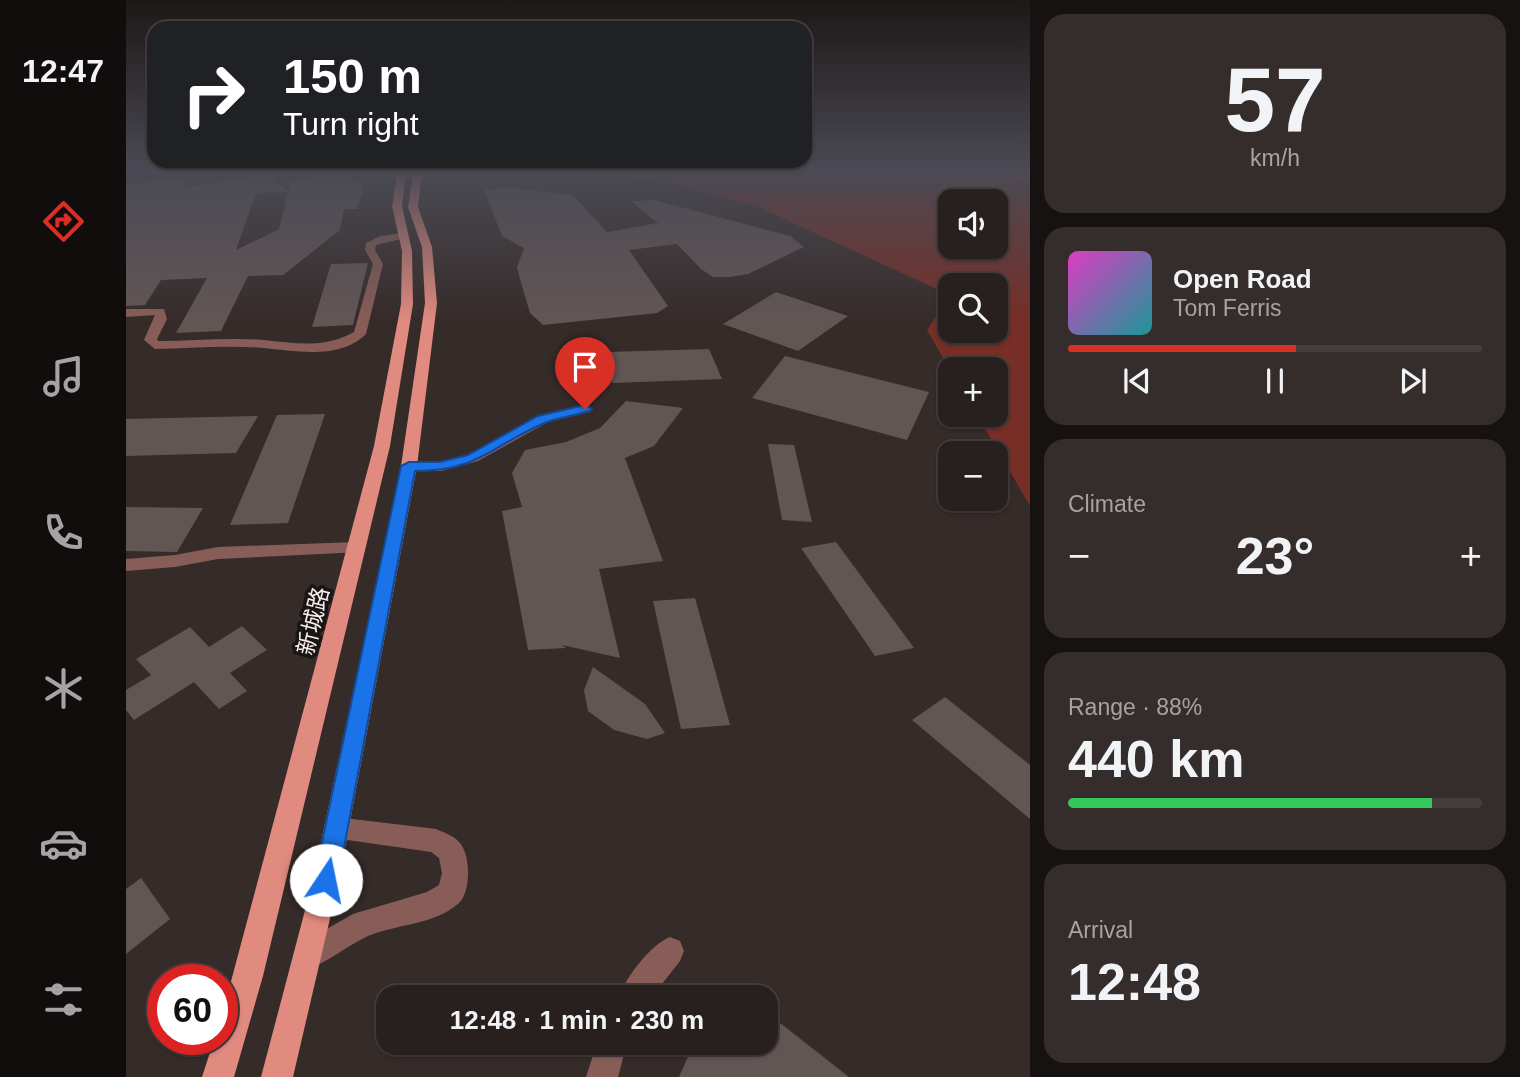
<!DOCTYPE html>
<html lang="en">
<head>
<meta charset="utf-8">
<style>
	:root { --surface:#28201f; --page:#342d2c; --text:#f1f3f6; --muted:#a5a3a4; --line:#443e3d; --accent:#d93025 }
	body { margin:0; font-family:Helvetica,"Noto Sans SC",sans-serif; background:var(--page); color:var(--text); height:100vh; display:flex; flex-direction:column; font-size:26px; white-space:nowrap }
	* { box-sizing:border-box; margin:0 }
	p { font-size:23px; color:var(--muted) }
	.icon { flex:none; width:38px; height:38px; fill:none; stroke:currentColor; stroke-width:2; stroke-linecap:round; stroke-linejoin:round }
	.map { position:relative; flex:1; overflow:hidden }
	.drawer { display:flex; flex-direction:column; gap:14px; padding:14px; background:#161211; width:490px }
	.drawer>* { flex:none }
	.banner { position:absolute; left:21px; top:21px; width:665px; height:147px; border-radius:21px; box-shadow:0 2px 5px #0004,0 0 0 2px var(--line); background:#202124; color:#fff; overflow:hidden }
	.fabs { position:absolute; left:812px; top:189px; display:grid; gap:14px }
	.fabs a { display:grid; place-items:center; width:70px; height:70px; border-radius:14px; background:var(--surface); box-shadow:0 2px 5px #0004,0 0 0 2px var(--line); font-size:35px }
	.speed { position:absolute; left:21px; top:964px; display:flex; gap:14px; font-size:35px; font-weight:700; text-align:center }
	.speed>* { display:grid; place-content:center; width:91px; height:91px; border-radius:50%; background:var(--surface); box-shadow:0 2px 5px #0004,0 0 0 2px var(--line); line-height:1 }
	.speed .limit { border:10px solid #d22; background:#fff; color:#111 }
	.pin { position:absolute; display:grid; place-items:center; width:60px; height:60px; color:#fff; margin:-72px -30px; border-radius:50% 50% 50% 0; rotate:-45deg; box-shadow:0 0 7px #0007 }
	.pin .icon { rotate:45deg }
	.me { position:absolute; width:77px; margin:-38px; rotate:11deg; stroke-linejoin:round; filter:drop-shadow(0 0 5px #0008) }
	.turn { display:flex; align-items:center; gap:24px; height:147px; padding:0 21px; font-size:32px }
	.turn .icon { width:91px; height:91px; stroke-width:2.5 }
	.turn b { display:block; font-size:49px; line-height:60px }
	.big { font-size:52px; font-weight:700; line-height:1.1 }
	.drawer .tile { flex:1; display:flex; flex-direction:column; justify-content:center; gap:10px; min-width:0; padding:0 24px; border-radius:21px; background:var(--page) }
	.drawer .dial { align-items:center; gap:0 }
	.dial b { font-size:91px; line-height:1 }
	.song { display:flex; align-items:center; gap:21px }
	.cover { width:84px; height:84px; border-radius:10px; background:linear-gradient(135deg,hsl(310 70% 55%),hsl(180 70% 35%)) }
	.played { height:7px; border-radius:4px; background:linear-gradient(90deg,var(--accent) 55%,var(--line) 55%) }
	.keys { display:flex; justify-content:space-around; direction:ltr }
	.heat { display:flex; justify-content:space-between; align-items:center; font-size:38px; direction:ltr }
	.charge { height:10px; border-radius:5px; background:linear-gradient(90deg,#34c759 88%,var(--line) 0) }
	.trip { position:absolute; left:250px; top:985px; width:402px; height:70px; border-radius:21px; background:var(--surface); box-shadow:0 2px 5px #0004,0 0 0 2px var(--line); font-weight:700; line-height:70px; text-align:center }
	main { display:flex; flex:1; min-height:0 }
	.dock { display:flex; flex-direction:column; width:126px; justify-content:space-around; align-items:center; background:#100d0c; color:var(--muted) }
	.dock .icon { width:49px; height:49px }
	.dock .current { color:var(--accent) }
	.dock b { font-size:32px; color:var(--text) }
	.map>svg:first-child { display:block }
	.green { fill:#762e27; fill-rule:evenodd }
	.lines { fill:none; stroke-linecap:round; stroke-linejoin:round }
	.canal { fill:#b25147; fill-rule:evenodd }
	.building { fill:#625655 }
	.minor { fill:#885d57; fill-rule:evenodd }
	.major { fill:#e18a7f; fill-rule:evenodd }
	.route { fill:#1a73e8; stroke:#114b97; stroke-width:2 }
	.labels { text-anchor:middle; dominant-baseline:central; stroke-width:7; stroke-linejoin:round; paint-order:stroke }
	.street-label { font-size:23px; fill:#f8f0ef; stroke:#191514 }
</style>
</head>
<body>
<main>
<nav class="dock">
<b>12:47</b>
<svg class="icon current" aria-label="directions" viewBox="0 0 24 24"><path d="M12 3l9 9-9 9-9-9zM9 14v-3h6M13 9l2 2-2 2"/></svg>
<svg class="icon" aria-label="music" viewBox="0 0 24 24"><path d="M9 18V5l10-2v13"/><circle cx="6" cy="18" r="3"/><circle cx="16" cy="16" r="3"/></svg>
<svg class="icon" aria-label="phone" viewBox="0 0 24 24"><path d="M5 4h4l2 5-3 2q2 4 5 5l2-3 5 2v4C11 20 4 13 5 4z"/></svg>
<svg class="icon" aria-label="climate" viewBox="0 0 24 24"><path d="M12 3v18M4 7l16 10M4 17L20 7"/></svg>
<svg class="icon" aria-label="car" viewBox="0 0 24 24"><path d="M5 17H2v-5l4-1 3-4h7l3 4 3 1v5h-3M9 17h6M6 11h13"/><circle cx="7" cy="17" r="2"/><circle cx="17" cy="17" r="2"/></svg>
<svg class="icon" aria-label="filters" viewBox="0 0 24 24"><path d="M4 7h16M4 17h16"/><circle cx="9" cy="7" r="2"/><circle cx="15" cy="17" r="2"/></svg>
</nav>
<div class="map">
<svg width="904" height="1077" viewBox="0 0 904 1077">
	<rect width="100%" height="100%" fill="#352b29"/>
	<path class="green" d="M441 171H904V506L851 415H870V369L824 370 801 330 824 295 632 207 548 183ZM824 201H870V247H824ZM824 285H870V331H824Z"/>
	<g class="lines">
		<polygon class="canal" points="877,171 892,171 904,176 904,183"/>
	</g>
	<g class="building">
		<polygon points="217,173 238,187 231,209 218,209 214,230 157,275 122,276 95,331 50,333 81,278 35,280 19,305 0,306 0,185 52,177 62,187 140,174 163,192 130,193 110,250 153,229 165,181"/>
		<polygon points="379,187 447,195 481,232 532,223 505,201 528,200 664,236 678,247 622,274 604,277 587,277 575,269 551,244 503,250 542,306 531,313 417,325 404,313 394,279 391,267 398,248 376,236 358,190"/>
		<polygon points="242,263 227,325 186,327 205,264"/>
		<polygon points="650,292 722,316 672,351 597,324"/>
		<polygon points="583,349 596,379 486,383 480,352"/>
		<polygon points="659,356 803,392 781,440 626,398"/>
		<polygon points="500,401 557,408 528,446 499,458 537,561 473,569 494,658 436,645 440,648 402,650 376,511 396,507 386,473 399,450 440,442 474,428"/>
		<polygon points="199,414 162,523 104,525 151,415"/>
		<polygon points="132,416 110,453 0,456 0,419"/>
		<polygon points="642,444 668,445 686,522 656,520"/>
		<polygon points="0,507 77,508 51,552 0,551"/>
		<polygon points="710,542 788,648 749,656 675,548"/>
		<polygon points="569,598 604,725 555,729 527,601"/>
		<polygon points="116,626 141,650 104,673 121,691 93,709 68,682 8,720 0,710 0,690 25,675 10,659 64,627 83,647"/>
		<polygon points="467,667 519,704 539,733 521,739 488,730 462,711 458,690"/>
		<polygon points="819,697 904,765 904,819 786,720"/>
		<polygon points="15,878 44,919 0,954 0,889"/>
		<polygon points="640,1012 723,1077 553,1077 568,1043 640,1043"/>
	</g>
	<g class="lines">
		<g class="minor">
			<path d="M277 233 282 236 280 238 250 245 249 250 257 264 240 334C214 360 170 351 137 348 102 345 64 348 29 349L18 340 29 315 0 317V309H38L41 319 31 339 32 341C67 341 103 337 137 340 170 343 198 349 228 332L247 264 239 250 240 243 254 236Z"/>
			<polygon points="459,405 464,406 464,412 422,422 352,461 315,471 283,471 275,466 283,461 315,461 342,455 412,416"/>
			<polygon points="230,542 239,548 236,552 92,559 49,567 0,571 0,559 49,555 92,547"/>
			<path d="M210 817 310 829C317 832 328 836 333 842 345 854 345 892 333 903 309 925 270 924 242 936 221 946 203 961 181 970L171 966 167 956 171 946 227 914 301 892 313 885 316 873 313 858 305 852 201 837 198 829 201 821Z"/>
			<path d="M544 937 554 941 558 951 554 961 525 998H492C500 977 524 945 544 937Z"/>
			<polygon points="471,1043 501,1043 492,1077 460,1077"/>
		</g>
		<g class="major">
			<polygon points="272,171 280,171 276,206 286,251 287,304 264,446 137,976 108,1077 76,1077 88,1040 96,1040 96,1015 248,446 275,304 276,251 266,206"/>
			<polygon points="288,171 296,171 292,207 306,247 311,303 291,466 213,880 167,1077 135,1077 187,880 275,466 299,303 296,247 282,207"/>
		</g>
	</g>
	<linearGradient id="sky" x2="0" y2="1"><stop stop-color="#1d1817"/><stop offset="0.53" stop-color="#4b4a54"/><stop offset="1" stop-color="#4b4a54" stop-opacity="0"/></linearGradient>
	<rect width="904" height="322" fill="url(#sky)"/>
	<path class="route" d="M459 405 466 409 464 411C450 415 434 417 421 422 367 444 355 471 289 471L212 880 209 888 200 892 192 888 188 880 275 466 283 462H314L342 455 412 416Z"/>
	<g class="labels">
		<g class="street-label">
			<text transform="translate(187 621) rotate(-76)">新城路</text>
		</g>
	</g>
</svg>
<div class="fabs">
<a><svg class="icon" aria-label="sound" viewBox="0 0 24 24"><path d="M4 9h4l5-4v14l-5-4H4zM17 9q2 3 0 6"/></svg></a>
<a><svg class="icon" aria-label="search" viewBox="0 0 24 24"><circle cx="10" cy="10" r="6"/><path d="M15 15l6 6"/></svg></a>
<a>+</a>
<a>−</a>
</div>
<div class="speed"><div class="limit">60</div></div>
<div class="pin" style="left:459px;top:409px;background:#d93025"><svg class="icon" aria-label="arrive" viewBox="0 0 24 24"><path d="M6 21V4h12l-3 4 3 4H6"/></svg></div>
<svg class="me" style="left:200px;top:880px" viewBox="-20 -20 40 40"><circle r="19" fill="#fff"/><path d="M0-13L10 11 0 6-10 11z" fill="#1a73e8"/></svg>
<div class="trip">12:48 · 1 min · 230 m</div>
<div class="banner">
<div class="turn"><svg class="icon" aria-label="right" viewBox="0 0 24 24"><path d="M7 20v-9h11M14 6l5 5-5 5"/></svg><div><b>150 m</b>Turn right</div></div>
</div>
</div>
<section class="drawer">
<div class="tile dial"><b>57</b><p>km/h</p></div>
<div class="tile">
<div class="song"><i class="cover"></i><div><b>Open Road</b><p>Tom Ferris</p></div></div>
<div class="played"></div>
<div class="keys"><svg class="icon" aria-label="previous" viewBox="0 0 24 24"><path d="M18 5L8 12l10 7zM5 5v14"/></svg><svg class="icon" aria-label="pause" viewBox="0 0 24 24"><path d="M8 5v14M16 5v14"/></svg><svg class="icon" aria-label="next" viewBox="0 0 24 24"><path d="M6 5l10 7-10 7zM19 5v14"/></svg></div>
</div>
<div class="tile"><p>Climate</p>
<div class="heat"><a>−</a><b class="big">23°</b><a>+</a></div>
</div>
<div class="tile"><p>Range · 88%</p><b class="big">440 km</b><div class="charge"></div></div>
<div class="tile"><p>Arrival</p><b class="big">12:48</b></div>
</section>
</main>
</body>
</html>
